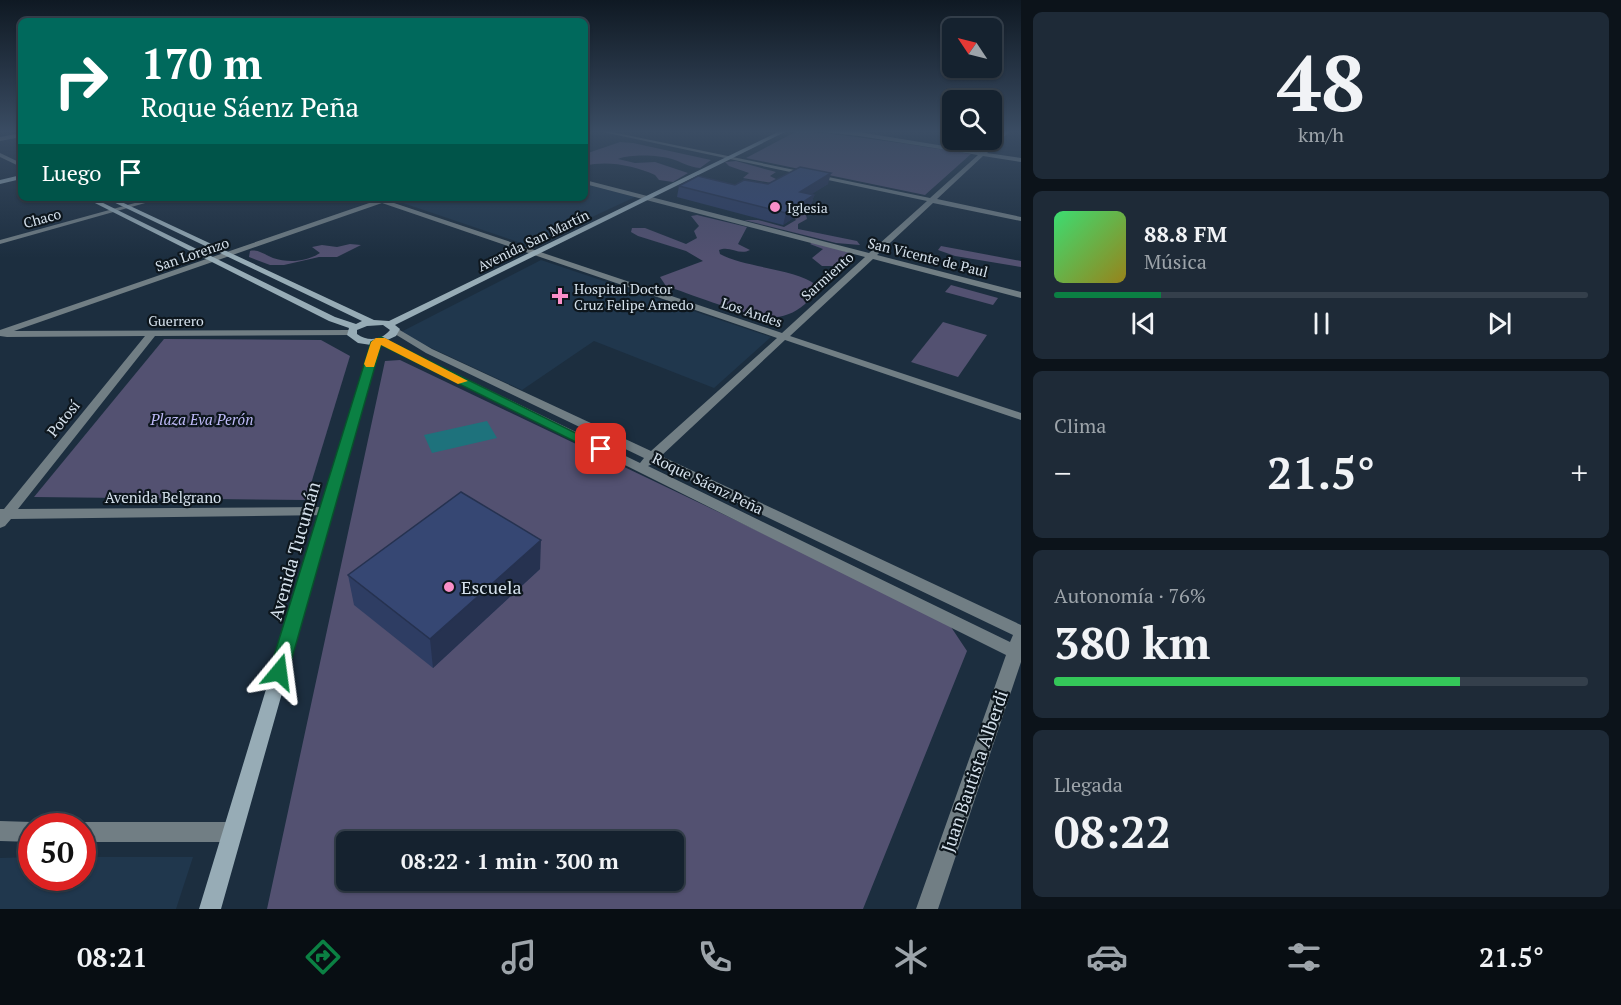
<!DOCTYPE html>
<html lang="es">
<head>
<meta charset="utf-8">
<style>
	:root { --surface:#15222f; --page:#1e2a37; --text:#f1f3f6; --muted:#9da4aa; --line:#343f4b; --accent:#0b8043 }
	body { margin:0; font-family:"PT Serif",serif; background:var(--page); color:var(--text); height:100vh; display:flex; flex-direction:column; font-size:22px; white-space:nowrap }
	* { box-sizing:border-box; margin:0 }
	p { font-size:20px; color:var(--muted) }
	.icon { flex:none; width:33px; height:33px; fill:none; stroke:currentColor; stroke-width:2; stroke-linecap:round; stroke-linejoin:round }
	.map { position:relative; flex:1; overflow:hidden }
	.details { display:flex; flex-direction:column; gap:12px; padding:12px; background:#0c131a; width:600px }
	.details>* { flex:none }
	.guide { position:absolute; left:18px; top:18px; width:570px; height:183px; border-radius:9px; box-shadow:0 2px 4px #0004,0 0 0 2px var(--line); background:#00695c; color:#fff; overflow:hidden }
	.needle { width:39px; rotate:305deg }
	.tools { position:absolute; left:942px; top:18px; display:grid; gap:12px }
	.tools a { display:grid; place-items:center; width:60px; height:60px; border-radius:9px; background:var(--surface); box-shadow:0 2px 4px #0004,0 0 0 2px var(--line); font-size:30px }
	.speed { position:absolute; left:18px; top:813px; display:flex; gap:12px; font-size:30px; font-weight:700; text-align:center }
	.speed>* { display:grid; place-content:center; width:78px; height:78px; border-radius:50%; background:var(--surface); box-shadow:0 2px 4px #0004,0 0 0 2px var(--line); line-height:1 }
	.speed .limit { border:9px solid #d22; background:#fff; color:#111 }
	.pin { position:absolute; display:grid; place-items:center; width:51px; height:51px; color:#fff; margin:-26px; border-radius:12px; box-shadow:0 3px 9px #0006 }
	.me { position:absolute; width:66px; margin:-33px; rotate:16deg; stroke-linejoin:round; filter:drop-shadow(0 0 4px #0008) }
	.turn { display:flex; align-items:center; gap:21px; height:126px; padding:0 24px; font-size:27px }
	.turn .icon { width:78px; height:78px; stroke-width:2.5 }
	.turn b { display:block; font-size:42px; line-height:51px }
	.then { display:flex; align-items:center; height:57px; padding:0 24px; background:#0003; gap:12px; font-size:22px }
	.big { font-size:45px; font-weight:600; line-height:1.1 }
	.details .tile { flex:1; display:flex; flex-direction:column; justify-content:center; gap:9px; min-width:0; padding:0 21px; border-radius:9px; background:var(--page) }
	.details .dial { align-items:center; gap:0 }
	.dial b { font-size:78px; line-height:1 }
	.song { display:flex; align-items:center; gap:18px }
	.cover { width:72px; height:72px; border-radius:9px; background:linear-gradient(135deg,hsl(140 70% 55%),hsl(50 70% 35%)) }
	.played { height:6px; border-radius:3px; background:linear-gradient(90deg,var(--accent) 20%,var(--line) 20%) }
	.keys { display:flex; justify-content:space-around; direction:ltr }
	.heat { display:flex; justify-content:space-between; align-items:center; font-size:33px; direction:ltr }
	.charge { height:9px; border-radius:4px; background:linear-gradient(90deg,#34c759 76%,var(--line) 0) }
	.trip { position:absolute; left:336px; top:831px; width:348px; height:60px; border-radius:9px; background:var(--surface); box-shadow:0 2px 4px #0004,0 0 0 2px var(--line); font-weight:600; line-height:60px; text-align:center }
	.menu { display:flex; height:96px; justify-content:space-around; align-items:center; background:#080e13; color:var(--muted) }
	.menu .icon { width:42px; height:42px }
	.menu .current { color:var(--accent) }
	.menu b { font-size:27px; color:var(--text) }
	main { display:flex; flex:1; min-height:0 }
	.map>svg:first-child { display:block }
	.built { fill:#20374d }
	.green { fill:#535171; fill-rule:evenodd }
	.water { fill:#1e727c }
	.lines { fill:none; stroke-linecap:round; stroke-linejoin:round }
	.street { fill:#717e84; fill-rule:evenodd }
	.secondary { fill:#97acb6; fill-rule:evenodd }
	.wall { fill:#2e3d63 }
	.shaded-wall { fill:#263250 }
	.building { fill:#364773; stroke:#263250; stroke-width:1.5 }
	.route { fill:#0b8043; stroke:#07532c; stroke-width:1.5 }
	.slow { fill:#f59e0b }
	.poi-dot { fill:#f98fc8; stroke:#0d161d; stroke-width:2 }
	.labels { text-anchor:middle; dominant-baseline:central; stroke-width:4.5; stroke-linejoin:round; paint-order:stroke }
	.far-poi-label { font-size:14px; fill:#d5e1ec; stroke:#0d161d; text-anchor:start }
	.far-street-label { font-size:14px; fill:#d5e1ec; stroke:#0d161d }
	.street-label { font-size:15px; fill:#d5e1ec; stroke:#0d161d }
	.park-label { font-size:15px; font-style:italic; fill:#bebaf7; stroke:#0d161d }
	.near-street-label { font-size:18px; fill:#d5e1ec; stroke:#0d161d }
	.near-poi-label { font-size:18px; fill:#d5e1ec; stroke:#0d161d; text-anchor:start }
</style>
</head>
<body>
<main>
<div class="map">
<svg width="1021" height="909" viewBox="0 0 1021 909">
	<rect width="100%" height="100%" fill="#1c2e3f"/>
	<g class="built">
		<polygon points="585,184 635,197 530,246 394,200 400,198 585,198"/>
		<polygon points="541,260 771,337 714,388 594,341 522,390 399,333"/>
		<polygon points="31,857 32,878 82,878 83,857 193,857 176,909 0,909 0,858"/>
	</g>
	<g class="green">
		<path d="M797 131C855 135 913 145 971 154L925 195 746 158Z"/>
		<path d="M620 142 633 143 711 160 700 168C688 167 682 162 672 159 658 155 632 154 618 159L635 163 655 162 688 173 673 182 659 180 655 175C635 166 607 160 585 166V154Z"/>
		<polygon points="736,161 776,172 770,176 778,180 777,184 743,178 749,173 729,166 725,162"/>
		<polygon points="801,210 805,211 807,219 798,224 798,229 857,241 860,245 836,243 744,220 758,220 784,227 796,220 793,216"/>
		<path d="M697 215 747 227 738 244 750 250C739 256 730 245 719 250L720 254C746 268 797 269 816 285L803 291 808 301C800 310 786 317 775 317 751 319 691 294 666 286L660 277 703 261 686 251 638 236 631 232 632 228H645L686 244 697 238 694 231 699 226 691 216Z"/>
		<polygon points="813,242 850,253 852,257 840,266 822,266 812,258 823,249 810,244"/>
		<path d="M350 244 361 245 337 257H319L284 265H270L249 257 250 251C258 249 265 255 273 258 288 263 306 262 320 253L312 247 322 245 337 247Z"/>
		<polygon points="941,246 1021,261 1021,267 955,256 938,250"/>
		<polygon points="951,285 998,298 993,305 945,292"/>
		<polygon points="943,322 987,335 958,377 911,362"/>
		<polygon points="164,339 321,340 350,356 306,500 34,497"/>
		<path d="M400 360 947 621 967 651 863 909H267L385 361ZM346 842H674V880H346Z"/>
	</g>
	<polygon class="water" points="487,421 497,438 432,453 424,435"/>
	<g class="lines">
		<g class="street">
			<path d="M598 131H607L930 198 978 155 859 136 814 131 859 132 981 152 1004 131H1010L987 153 1021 158V162L983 156 937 199 1021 217V221L933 203 877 255 1021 292V298L873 259 790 336 1021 413V420L785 340 661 456 1021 625V662L938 909H916L1006 655 376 341 381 338 384 339 640 463 644 458 426 353 390 331 392 329H398L432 349 651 451 777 338 382 203 14 331 355 330 357 332 352 335 155 336 18 509 325 507 330 509 332 512 330 515 11 519 5 526 0 528V509H4L145 336 7 337 0 336V330L375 201 369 198 387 199 388 201 782 333 865 257 585 184V180L869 253 927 201ZM654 463 1013 635 1010 642 648 466Z"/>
			<polygon points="21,133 21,137 0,141 0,137"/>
			<polygon points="0,153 21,163 21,167 0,157"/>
			<polygon points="153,198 163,198 0,244 0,240"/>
			<polygon points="0,821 32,822 40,826 32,826 32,842 0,841"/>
			<polygon points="82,822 232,822 239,825 242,832 239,839 232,842 82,842 82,826 74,826"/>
		</g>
		<g class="secondary">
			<path d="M780 131H787L395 325 400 329 396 336 381 343 221 909H199L371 345 358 343 347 335 349 328 329 321 85 198H93L335 317 356 324 362 321 105 198H113L374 320 389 321ZM383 325 390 330C382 340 368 342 357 334V330L367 326Z"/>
			<polygon points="21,175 21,179 0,184 0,180"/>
		</g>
	</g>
	<g class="wall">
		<polygon points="828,184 811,194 814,195 811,206 783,225 677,197 679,186"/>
		<polygon points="540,569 433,668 354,605 348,575"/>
	</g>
	<g class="shaded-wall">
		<polygon points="831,173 828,184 798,203 800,192"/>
		<polygon points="814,195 811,206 783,225 786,213"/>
		<polygon points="541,540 540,569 433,668 430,639"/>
	</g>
	<g class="building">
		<polygon points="800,167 831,173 800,192 814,195 786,213 679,186 698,176 735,185 744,180 768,184"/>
		<polygon points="461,492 541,540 430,639 348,575"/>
	</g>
	<linearGradient id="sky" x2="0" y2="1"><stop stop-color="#0f1923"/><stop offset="0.51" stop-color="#3a4c63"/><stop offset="1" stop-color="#3a4c63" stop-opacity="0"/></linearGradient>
	<rect width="1021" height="258" fill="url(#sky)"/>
	<polygon class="route" points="381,337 608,449 601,453 596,452 381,345 288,672 286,678 279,680 272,678 269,672 371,342"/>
	<polygon class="slow" points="376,338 385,338 468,381 458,384 381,345 374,367 366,367 364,364 371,342"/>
	<g class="poi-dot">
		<circle cx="775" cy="207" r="6"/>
		<path d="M557 287h6v6h6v6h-6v6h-6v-6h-6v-6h6z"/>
		<circle cx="449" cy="587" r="6"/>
	</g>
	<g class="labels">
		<g class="far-poi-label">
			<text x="787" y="207">Iglesia</text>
			<text x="574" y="288">Hospital Doctor<tspan x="574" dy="16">Cruz Felipe Arnedo</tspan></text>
		</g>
		<g class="far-street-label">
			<text transform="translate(42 218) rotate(-15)">Chaco</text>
			<text transform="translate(533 240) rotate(-26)">Avenida San Martín</text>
			<text transform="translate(192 254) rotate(-19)">San Lorenzo</text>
			<text transform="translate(928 257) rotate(14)">San Vicente de Paul</text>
			<text transform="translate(827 276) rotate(-42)">Sarmiento</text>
			<text transform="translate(752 312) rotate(19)">Los Andes</text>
			<text x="176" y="320">Guerrero</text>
		</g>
		<g class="street-label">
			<text transform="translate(63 418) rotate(-51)">Potosí</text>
			<text transform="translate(708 483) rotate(26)">Roque Sáenz Peña</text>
			<text x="163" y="497">Avenida Belgrano</text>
		</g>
		<g class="park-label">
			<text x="202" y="419">Plaza Eva Perón</text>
		</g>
		<g class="near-street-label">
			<text transform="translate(294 551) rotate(-74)">Avenida Tucumán</text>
			<text transform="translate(974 771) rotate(-71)">Juan Bautista Alberdi</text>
		</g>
		<g class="near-poi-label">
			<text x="461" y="587">Escuela</text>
		</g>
	</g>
</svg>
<div class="tools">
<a><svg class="needle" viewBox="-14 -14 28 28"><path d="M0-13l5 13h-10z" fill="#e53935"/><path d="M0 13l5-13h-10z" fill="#9da4aa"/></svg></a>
<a><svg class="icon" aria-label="search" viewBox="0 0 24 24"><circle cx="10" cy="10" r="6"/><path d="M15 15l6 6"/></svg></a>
</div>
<div class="speed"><div class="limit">50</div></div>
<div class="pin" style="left:601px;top:449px;background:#d93025"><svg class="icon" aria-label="arrive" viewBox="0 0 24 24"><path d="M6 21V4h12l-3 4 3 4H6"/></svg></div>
<svg class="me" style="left:279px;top:672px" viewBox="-20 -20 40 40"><path d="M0-17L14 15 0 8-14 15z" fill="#0b8043" stroke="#fff" stroke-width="4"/></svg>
<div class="trip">08:22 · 1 min · 300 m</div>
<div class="guide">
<div class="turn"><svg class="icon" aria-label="right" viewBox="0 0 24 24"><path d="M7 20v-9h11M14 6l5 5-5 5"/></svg><div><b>170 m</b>Roque Sáenz Peña</div></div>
<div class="then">Luego<svg class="icon" aria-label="arrive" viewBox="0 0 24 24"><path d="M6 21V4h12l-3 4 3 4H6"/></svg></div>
</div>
</div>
<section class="details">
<div class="tile dial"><b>48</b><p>km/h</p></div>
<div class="tile">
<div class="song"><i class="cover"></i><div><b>88.8 FM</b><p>Música</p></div></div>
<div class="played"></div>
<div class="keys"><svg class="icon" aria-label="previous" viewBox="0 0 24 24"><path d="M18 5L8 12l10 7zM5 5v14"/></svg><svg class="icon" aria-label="pause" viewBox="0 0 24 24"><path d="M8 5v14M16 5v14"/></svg><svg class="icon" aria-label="next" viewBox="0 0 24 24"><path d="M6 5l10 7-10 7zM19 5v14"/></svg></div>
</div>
<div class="tile"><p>Clima</p>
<div class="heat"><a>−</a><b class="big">21.5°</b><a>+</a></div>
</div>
<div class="tile"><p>Autonomía · 76%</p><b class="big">380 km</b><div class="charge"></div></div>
<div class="tile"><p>Llegada</p><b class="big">08:22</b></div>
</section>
</main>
<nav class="menu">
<b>08:21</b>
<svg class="icon current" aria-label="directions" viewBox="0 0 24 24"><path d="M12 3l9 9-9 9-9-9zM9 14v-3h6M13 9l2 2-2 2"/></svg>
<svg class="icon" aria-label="music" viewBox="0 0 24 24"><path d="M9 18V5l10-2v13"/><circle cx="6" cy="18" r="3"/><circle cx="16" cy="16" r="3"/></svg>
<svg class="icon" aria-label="phone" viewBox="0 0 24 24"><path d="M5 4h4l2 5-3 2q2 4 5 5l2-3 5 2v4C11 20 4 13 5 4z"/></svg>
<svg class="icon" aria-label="climate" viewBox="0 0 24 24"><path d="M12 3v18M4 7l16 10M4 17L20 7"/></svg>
<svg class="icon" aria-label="car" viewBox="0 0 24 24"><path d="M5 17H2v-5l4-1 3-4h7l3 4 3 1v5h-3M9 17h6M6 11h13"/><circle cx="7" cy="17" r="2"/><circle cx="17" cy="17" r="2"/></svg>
<svg class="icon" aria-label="filters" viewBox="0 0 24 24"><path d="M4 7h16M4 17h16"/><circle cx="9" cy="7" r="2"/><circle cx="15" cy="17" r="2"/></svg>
<b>21.5°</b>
</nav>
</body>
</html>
